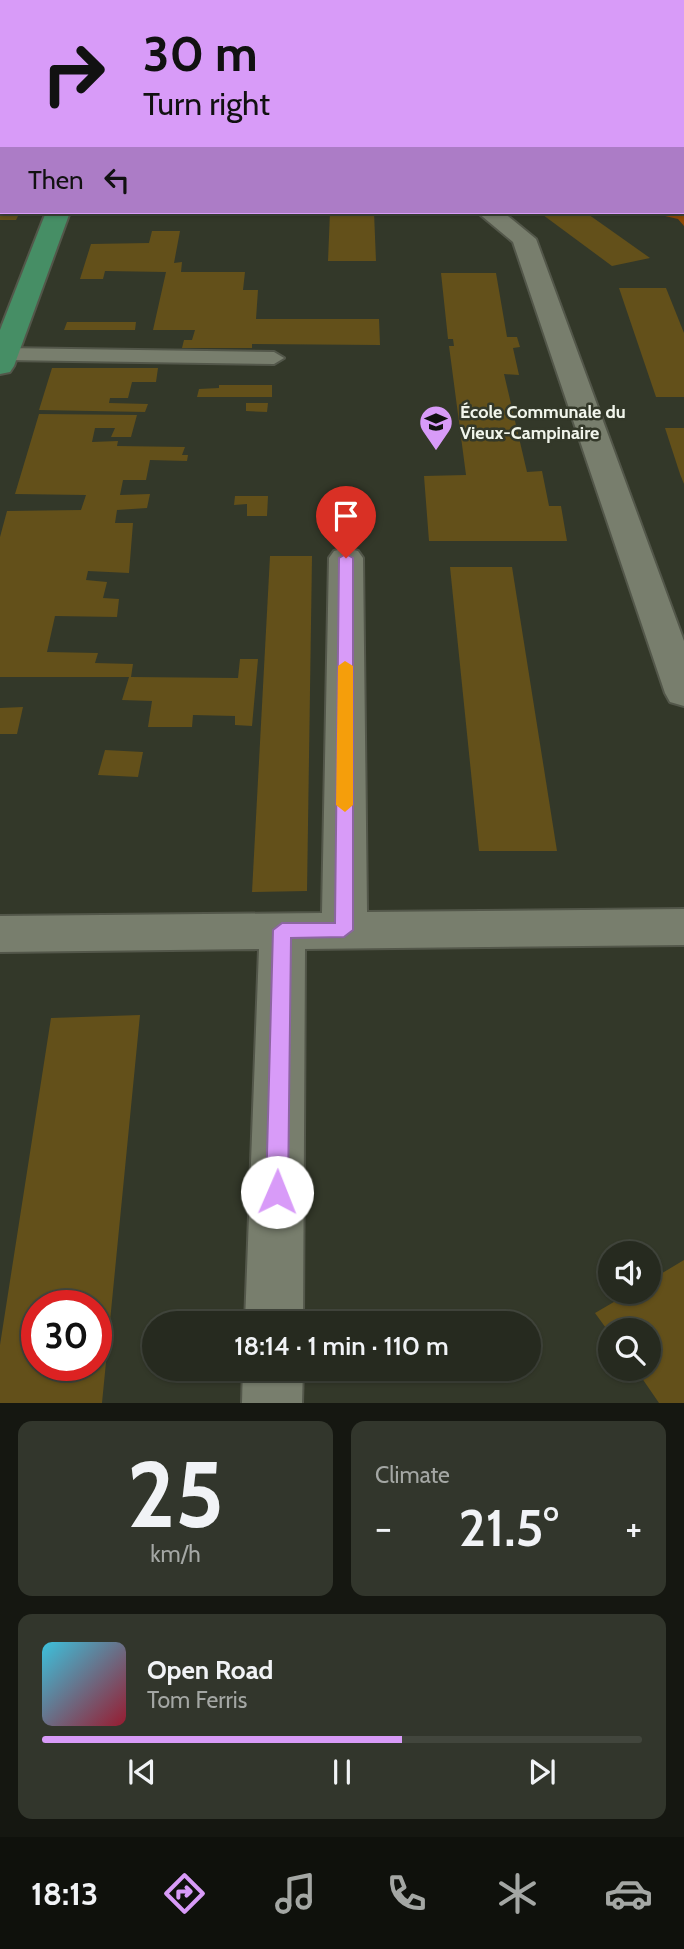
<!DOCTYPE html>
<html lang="en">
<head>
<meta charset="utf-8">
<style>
	:root { --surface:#262a1f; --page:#32362c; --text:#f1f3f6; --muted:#a4a7a4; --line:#42463d; --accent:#d89bf8 }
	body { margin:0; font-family:Cabin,sans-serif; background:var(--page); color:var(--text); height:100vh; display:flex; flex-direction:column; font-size:26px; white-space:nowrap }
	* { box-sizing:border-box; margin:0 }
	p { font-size:23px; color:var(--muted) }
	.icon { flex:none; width:38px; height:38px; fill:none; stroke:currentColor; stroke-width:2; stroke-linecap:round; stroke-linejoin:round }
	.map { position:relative; height:1403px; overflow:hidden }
	.side { display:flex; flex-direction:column; gap:18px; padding:18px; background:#151711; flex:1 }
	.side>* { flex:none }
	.top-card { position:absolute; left:0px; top:0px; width:684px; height:214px; box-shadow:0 2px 5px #0004,0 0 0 2px var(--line); background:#d89bf8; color:#111; overflow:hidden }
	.controls { position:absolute; left:598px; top:1241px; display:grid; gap:14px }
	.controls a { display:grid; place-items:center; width:63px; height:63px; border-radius:50%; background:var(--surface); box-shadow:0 2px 5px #0004,0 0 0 2px var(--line); font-size:35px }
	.speed { position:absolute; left:21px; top:1290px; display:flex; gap:14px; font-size:35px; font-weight:700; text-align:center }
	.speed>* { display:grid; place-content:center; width:91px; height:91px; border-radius:50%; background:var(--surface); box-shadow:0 2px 5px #0004,0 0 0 2px var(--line); line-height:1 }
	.speed .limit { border:10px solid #d22; background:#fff; color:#111 }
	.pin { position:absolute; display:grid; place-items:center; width:60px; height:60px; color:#fff; margin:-72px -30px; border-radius:50% 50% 50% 0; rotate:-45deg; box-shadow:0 0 7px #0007 }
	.pin .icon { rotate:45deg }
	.me { position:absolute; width:77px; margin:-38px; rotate:1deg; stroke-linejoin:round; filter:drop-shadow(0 0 5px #0008) }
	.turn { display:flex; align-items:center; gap:24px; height:147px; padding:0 28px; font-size:32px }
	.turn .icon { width:91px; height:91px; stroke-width:2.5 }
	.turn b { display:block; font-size:49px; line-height:60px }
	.then { display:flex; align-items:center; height:66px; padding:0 28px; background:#0003; gap:14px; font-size:26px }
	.big { font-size:52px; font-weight:600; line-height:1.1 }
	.side .card { flex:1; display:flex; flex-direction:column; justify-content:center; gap:10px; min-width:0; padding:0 24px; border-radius:14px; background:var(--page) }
	.side .dial { align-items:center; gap:0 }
	.dial b { font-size:91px; line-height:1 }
	.song { display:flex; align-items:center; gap:21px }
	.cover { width:84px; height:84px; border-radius:10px; background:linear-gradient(135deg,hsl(190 70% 55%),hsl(350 70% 35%)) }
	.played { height:7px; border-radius:4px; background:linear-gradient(90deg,var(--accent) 60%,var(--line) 60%) }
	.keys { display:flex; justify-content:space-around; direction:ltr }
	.heat { display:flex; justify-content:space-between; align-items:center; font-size:38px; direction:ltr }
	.side .tiles { flex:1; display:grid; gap:18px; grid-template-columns:1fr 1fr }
	.card:last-child { grid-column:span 2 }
	.trip { position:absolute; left:142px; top:1311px; width:399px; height:70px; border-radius:35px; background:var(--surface); box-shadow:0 2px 5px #0004,0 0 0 2px var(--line); font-weight:600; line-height:70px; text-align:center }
	.menu { display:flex; height:112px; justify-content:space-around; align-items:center; background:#0f110c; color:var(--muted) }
	.menu .icon { width:49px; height:49px }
	.menu .active { color:var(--accent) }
	.menu b { font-size:32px; color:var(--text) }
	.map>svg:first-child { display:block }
	.green { fill:#8e4906 }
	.building { fill:#63501a; fill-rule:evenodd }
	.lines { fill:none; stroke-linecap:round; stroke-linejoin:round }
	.service-casing { stroke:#53574a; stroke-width:4 }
	.minor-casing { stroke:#53574a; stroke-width:4 }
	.primary-casing { stroke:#53574a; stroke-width:4 }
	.service { fill:#787e6d; fill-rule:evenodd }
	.minor { fill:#787e6d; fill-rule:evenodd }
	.primary { fill:#468e65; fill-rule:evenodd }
	.route { fill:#d89bf8; stroke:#8c65a1; stroke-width:2 }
	.slow { fill:#f59e0b }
	.labels { text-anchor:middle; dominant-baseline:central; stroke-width:5; stroke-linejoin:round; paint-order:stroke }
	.far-poi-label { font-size:18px; font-weight:bold; fill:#f1f5eb; stroke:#333829; text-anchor:start }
</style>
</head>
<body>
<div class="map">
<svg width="684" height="1403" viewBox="0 0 684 1403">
	<rect width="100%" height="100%" fill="#333829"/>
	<polygon class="green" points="431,0 684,0 684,226 678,219 648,212 682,212 682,2"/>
	<g class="building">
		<polygon points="0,212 20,212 16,220 0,220"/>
		<polygon points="330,212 374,212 376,261 328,261"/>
		<polygon points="539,212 585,212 650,258 612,266"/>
		<polygon points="152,231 180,231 174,263 182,262 181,272 245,272 243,290 258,290 256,319 379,319 380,345 252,344 252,348 182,348 184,340 192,340 195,330 153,330 166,272 105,271 103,279 80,279 91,244 149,243"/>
		<polygon points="441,273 496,273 507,337 517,337 520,347 513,348 519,375 504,374 527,472 542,471 549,506 561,506 567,541 429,541 424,476 466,475 449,346 454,346 453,339 448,339"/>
		<polygon points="619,288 666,288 684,333 684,397 656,397"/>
		<polygon points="67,322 136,322 135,330 64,330"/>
		<polygon points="52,368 158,368 156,382 132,382 128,398 110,398 109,403 148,404 145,412 39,410"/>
		<polygon points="219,385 272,385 272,397 197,397 199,389 219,388"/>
		<polygon points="246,403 268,403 267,412 246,411"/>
		<polygon points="39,414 137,415 131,437 111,437 115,428 95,428 92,442 118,441 117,446 185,447 182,455 188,455 187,461 150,460 146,480 123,480 120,495 150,494 147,508 117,510 115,523 133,523 129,573 88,571 86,580 107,582 103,598 119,599 117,617 55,616 47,652 98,653 95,663 133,664 131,677 238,678 240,659 258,659 252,726 235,725 235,716 193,715 192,727 148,727 152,701 122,700 129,677 0,677 0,537 7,511 81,510 86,495 15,494"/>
		<polygon points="665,428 684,428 684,484 680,474"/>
		<polygon points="235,496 268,496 267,516 247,516 247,504 234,505"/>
		<polygon points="270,556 312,556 307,891 252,892"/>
		<polygon points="450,567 512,567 557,851 479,851"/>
		<polygon points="23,707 17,734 0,734 0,708"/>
		<polygon points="105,750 143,752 138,777 98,775"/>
		<path d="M140 1015 102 1403H0V1345L51 1018ZM37 1306H96V1365H37Z"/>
		<polygon points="684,1260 684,1403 659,1403 635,1368 649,1368 649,1330 611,1330 611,1335 595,1313 631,1292 649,1292 649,1281"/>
	</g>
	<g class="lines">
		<g class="service-casing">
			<polygon id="service" points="5,348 274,352 284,358 274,364 5,360 0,359 0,349"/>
		</g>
		<g class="minor-casing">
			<g id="minor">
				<rect x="682" y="76" width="2" height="12"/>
				<polygon points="477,212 503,212 536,239 684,641 684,706 670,702 665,693 513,242"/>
				<polygon points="346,548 358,551 363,558 367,912 684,909 684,945 305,949 303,1323 245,1323 259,949 0,952 0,916 322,913 329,558 334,551"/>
				<polygon points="243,1368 303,1368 302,1403 242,1403"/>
			</g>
		</g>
		<g class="primary-casing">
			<g id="primary">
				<polygon points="131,0 147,0 130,2"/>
				<polygon points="46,212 70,212 14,366 10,372 0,374 0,330"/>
			</g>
		</g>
		<use href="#service" class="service"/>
		<use href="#minor" class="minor"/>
		<use href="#primary" class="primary"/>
	</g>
	<polygon class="route" points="346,554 353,558 353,930 344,937 291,938 288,1192 285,1199 277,1202 269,1199 266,1192 273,930 282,923 335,923 339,558"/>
	<polygon class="slow" points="345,661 353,666 353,805 345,812 336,805 338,666"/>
	<defs>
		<g id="school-pin" transform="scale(1.75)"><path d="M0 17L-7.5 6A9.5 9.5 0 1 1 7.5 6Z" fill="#d89bf8" stroke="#333829"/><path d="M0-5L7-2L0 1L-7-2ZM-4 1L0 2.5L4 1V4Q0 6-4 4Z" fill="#111"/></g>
	</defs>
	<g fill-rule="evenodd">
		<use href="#school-pin" x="436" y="422"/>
	</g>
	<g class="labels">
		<g class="far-poi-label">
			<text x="460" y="412">École Communale du<tspan x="460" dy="21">Vieux-Campinaire</tspan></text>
		</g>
	</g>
</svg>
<div class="controls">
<a><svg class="icon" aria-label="sound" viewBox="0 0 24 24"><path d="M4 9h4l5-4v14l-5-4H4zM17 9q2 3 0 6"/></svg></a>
<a><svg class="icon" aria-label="search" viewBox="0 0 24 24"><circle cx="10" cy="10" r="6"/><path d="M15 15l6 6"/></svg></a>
</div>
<div class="speed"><div class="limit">30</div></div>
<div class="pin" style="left:346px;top:558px;background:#d93025"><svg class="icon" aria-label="arrive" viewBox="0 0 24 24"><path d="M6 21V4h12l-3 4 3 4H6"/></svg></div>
<svg class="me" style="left:277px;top:1192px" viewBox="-20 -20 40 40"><circle r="19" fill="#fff"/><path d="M0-13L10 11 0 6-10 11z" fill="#d89bf8"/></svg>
<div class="trip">18:14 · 1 min · 110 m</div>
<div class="top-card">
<div class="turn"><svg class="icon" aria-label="right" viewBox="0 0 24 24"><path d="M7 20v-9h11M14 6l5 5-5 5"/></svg><div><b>30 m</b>Turn right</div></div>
<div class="then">Then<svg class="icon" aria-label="left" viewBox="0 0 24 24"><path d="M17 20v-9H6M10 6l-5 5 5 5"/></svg></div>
</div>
</div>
<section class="side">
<div class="tiles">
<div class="card dial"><b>25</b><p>km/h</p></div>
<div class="card"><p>Climate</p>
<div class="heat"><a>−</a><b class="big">21.5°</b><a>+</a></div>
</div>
<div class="card">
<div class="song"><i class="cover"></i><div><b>Open Road</b><p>Tom Ferris</p></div></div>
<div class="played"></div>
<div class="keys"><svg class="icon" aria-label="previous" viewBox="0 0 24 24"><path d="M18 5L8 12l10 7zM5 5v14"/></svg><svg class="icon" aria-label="pause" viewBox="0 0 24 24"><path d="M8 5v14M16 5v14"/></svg><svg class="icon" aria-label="next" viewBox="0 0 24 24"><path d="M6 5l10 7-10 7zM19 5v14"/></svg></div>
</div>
</div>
</section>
<nav class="menu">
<b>18:13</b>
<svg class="icon active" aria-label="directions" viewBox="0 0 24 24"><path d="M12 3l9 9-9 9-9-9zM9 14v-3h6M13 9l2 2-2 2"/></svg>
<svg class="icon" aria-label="music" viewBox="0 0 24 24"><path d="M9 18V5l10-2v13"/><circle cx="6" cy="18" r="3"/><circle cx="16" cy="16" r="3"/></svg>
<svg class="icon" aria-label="phone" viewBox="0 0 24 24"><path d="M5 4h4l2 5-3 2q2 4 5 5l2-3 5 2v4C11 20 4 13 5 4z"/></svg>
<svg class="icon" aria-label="climate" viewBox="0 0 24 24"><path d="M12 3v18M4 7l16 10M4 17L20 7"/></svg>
<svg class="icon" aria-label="car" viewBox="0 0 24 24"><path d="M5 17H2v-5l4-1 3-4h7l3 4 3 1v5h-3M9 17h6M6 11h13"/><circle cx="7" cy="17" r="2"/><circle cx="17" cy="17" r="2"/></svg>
</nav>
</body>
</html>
